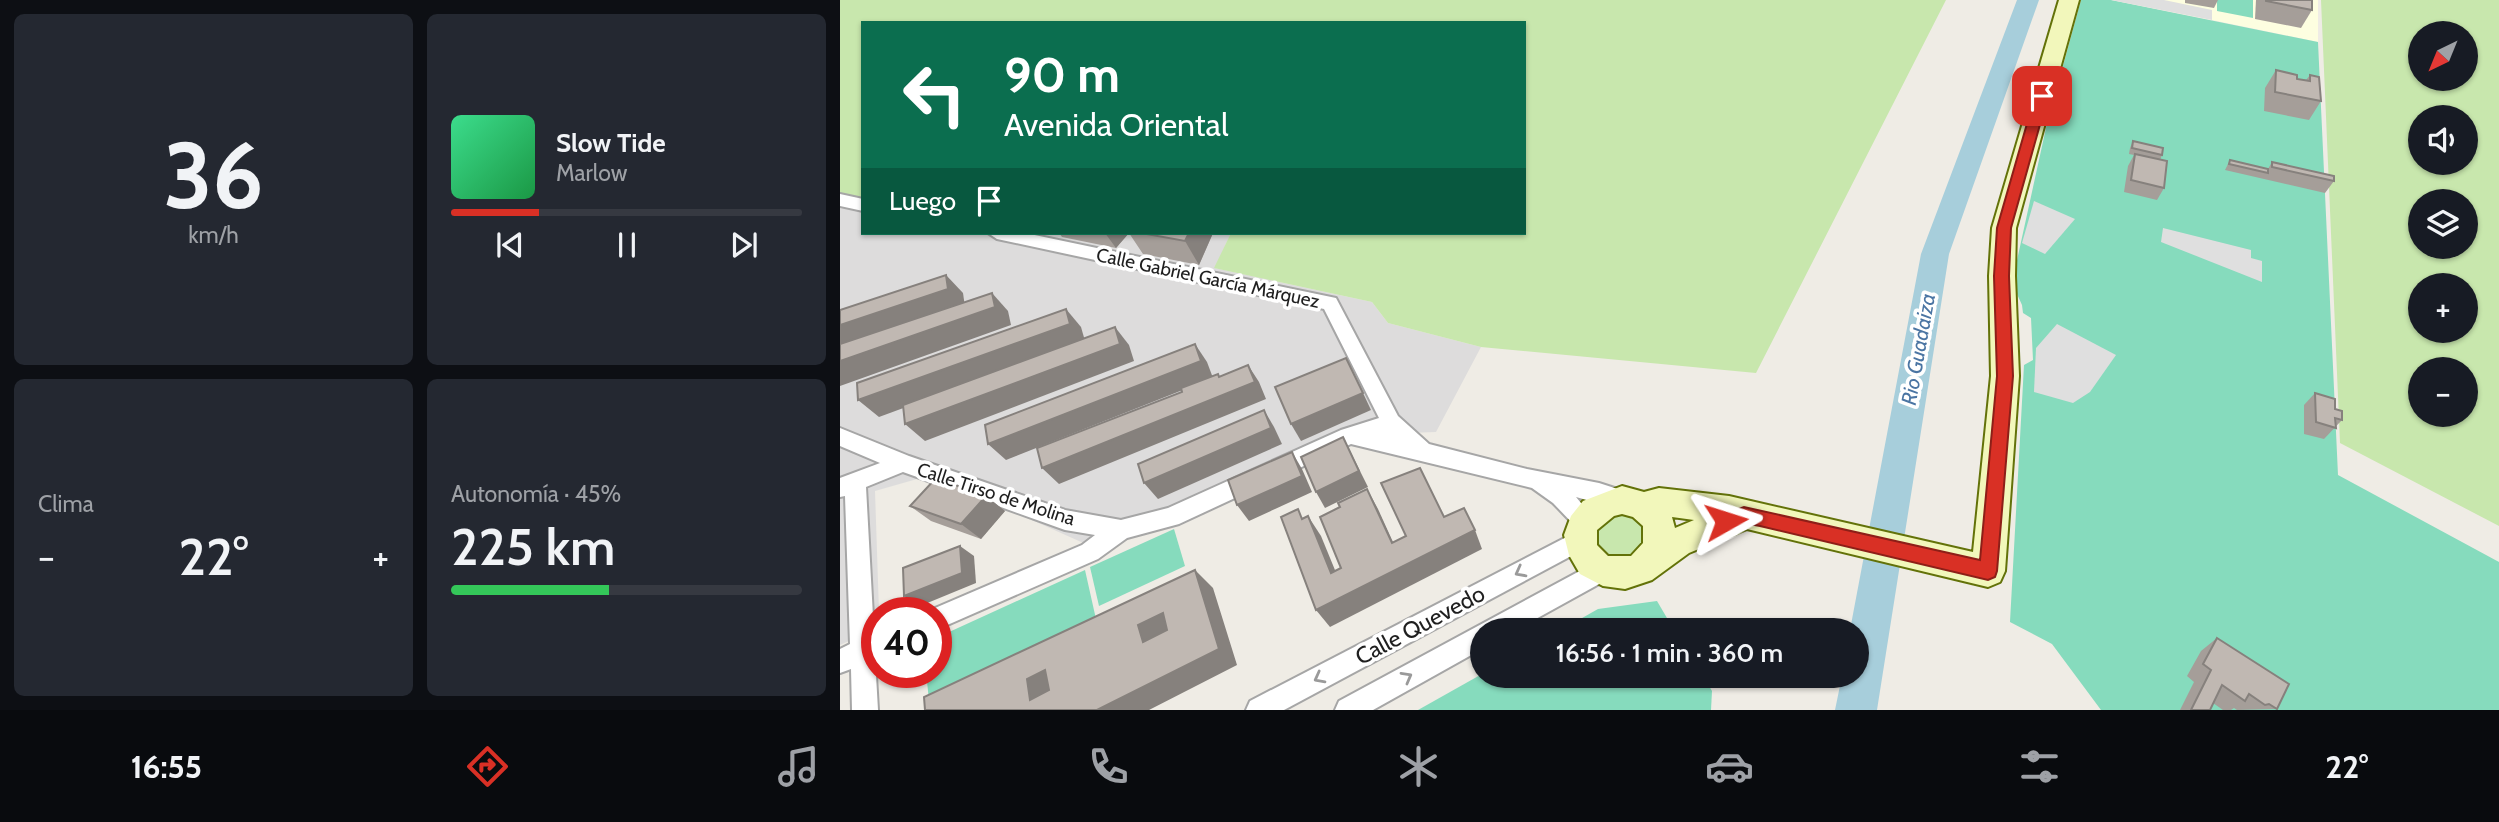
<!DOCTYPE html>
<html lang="es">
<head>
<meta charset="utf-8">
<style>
	:root { --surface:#171b24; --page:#242831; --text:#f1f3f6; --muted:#9ea1a6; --line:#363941; --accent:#d93025 }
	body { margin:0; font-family:Cabin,sans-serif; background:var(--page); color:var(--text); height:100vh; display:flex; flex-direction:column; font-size:26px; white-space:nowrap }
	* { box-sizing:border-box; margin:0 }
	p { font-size:23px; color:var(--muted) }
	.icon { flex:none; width:38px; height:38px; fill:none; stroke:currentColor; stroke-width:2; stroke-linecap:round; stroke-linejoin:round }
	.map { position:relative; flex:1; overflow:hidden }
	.details { display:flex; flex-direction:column; gap:14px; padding:14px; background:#0d0f14; width:840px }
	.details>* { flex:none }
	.hud { position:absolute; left:21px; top:21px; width:665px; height:214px; border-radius:0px; box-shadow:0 2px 5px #0004; background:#0b6e4f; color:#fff; overflow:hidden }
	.needle { width:46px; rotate:223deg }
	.tools { position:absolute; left:1568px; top:21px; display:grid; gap:14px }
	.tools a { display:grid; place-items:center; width:70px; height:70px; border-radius:50%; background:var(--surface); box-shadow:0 2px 5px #0004; font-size:35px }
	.speed { position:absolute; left:21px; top:597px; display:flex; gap:14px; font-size:35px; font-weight:700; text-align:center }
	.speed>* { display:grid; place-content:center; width:91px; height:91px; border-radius:50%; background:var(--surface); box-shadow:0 2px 5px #0004; line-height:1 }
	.speed .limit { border:10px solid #d22; background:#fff; color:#111 }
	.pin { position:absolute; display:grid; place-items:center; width:60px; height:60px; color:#fff; margin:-30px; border-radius:14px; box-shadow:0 4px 10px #0006 }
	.me { position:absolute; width:77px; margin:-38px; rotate:84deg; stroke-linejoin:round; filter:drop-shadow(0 0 5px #0008) }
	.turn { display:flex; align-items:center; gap:24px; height:147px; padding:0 28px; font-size:32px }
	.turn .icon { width:91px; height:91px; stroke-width:2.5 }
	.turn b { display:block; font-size:49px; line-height:60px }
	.then { display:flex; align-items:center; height:66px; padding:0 28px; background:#0003; gap:14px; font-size:26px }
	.big { font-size:52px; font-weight:600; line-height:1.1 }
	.details .tile { flex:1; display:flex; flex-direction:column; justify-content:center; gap:10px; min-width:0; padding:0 24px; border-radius:10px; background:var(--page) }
	.details .dial { align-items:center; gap:0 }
	.dial b { font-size:91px; line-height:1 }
	.song { display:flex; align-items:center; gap:21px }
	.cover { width:84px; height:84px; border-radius:10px; background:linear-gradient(135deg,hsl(150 70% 55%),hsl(140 70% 35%)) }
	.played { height:7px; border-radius:4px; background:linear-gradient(90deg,var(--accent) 25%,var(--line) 25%) }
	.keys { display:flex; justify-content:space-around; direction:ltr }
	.heat { display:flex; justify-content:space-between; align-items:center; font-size:38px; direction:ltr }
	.charge { height:10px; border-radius:5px; background:linear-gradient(90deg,#34c759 45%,var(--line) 0) }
	.details .tiles { flex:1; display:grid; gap:14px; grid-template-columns:repeat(2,1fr) }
	.trip { position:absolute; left:630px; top:618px; width:399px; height:70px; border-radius:35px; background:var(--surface); box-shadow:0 2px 5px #0004; font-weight:600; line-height:70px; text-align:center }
	.dock { display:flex; height:112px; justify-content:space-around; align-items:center; background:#090b0e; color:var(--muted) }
	.dock .icon { width:49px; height:49px }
	.dock .on { color:var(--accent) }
	.dock b { font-size:32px; color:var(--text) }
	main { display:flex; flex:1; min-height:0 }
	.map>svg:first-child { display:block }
	.residential { fill:#dddcdc }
	.education { fill:#fdfee0 }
	.grass { fill:#c8e7ad; fill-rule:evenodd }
	.pitch { fill:#86dbbd }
	.parking { fill:#dfdfdf }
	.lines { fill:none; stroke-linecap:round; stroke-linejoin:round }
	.river { fill:#a7cedb; fill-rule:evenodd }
	.street-casing { stroke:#a6a6a6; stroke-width:4 }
	.secondary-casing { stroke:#637209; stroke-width:4 }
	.street { fill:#fff; fill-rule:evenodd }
	.secondary { fill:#f2f7bb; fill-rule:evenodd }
	.wall { fill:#a59e99 }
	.shaded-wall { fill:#86817d }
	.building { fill:#c0b8b2; stroke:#86817d; stroke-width:2; fill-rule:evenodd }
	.oneway { stroke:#9a9a9a }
	.route { fill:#d93025; stroke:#8d1f18; stroke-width:2 }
	.labels { text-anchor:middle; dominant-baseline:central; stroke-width:7; stroke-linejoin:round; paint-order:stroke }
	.street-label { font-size:19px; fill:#1f1f1f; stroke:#fff }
	.water-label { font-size:21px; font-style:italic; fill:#4b75a3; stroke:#fff }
	.near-street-label { font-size:23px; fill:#1f1f1f; stroke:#fff }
</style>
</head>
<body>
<main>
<section class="details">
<div class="tiles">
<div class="tile dial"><b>36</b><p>km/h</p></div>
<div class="tile">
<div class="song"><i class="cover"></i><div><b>Slow Tide</b><p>Marlow</p></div></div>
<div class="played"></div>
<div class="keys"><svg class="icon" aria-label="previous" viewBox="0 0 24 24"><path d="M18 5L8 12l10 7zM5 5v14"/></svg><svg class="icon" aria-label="pause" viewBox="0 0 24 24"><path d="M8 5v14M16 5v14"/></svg><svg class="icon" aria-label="next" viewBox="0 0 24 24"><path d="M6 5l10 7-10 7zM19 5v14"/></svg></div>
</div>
<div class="tile"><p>Clima</p>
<div class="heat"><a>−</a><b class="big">22°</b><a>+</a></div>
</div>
<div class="tile"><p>Autonomía · 45%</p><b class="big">225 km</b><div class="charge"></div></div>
</div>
</section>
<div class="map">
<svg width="1659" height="710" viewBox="0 0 1659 710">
	<rect width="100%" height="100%" fill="#efece5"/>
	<polygon class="residential" points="0,193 23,198 23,233 391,233 375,268 532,302 548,323 641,347 596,432 539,434 257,549 91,475 35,491 39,612 37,612 37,628 0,645"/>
	<polygon class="education" points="1271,0 1478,0 1478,42 1372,20"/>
	<g class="grass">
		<polygon points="0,0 1106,0 916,373 641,347 548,323 532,302 374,268 391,233 684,233 684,23 23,23 23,198 0,193"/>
		<path d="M1481 0H1659V526L1500 443ZM1580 33H1626V79H1580ZM1580 117H1626V163H1580ZM1580 201H1626V247H1580ZM1580 285H1626V331H1580ZM1580 369H1626V415H1580Z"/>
		<polygon points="776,510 802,516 809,547 778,563 755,550 755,525"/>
	</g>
	<g class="pitch">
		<polygon points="1241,0 1271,0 1478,42 1498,475 1659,562 1659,710 1261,710 1212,644 1170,622 1184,365 1193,360 1191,318 1183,313 1182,305 1172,283 1206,128"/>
		<polygon points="1377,0 1413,0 1413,18 1377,11"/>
		<polygon points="334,529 345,566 259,606 250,567"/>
		<polygon points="245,570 260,637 90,710 86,672 96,672 96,638"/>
		<polygon points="817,601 834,630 721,630 758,609"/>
		<polygon points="642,674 863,676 872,691 871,710 578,710"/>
	</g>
	<g class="parking">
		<polygon points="1271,0 1324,0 1372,10 1372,20"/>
		<polygon points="1194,201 1235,219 1205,254 1182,243"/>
		<polygon points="1323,228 1411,250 1411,258 1422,261 1422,282 1321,242"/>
		<polygon points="1217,324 1276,355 1250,392 1233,403 1194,392 1196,348"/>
	</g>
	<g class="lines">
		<polygon class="river" points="1177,0 1199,0 1109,254 1037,710 995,710 1002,676 1017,676 1017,630 1010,630 1081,254"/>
		<g class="street-casing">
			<g id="street">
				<polygon points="0,194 23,199 23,211 0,206"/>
				<polygon points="148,233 185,233 496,298 558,416 589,444 687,469 759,483 790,493 793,500 790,507 782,510 736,497 756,521 753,528 745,531 737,528 713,503 692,488 511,444 339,524 287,538 258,559 96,630 96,612 88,611 242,545 255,535 225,530 63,472 26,487 34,635 37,633 35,658 38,710 12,710 11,669 0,673 0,649 10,644 5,496 0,497 0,478 40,463 0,446 0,428 69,456 225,510 281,520 328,508 501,430 539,418 484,309 157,239"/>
				<polygon points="740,530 748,533 751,540 748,547 444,710 406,710 410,701"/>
				<polygon points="762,559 770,562 773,570 770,578 676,630 642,630 642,649 533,710 495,710 499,701"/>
			</g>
		</g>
		<g class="secondary-casing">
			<path id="secondary" d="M1219 0H1239L1176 228 1175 276 1179 376 1165 571 1160 582 1148 587 907 529 849 553 812 580 785 589 763 586 740 574 729 555 724 535 731 516 743 501 782 486 804 492 819 488 889 496 1133 552 1151 376 1149 276 1152 228ZM782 514 793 517 803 526V543L791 556H768L757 545V530L774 516ZM832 517 854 520 835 528Z"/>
		</g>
		<use href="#street" class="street"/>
		<use href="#secondary" class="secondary"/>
	</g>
	<g class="wall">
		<polygon points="1345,0 1378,0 1374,8 1345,3"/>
		<polygon points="1416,0 1472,0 1472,10 1461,28 1415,19"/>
		<polygon points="1436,70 1457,79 1466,80 1470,75 1481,101 1469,120 1424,111 1425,88"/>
		<polygon points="1293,141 1322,155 1320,160 1324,188 1317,200 1284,192 1288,166 1294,155 1289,154 1290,148"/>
		<polygon points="1390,160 1428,169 1432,162 1494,181 1485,193 1385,170"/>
		<polygon points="219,233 373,233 359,265 303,254 289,233 276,248 222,237"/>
		<polygon points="1475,393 1495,409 1502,420 1484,439 1464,434 1464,405"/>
		<polygon points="146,496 165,511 141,539 91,521 70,506"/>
		<polygon points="1377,638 1437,709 1397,710 1394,708 1391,710 1383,710 1373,703 1370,710 1340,710 1354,682 1347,676 1361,651"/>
	</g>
	<g class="shaded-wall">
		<polygon points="265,233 289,233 276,248"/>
		<polygon points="349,233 373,233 359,265 345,241"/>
		<polygon points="106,275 123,293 125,307 0,350 0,325"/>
		<polygon points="152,293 168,311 171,325 0,386 0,361"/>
		<polygon points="226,309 241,327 245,341 39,417 18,400"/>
		<polygon points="275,327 289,345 294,361 85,441 65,424"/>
		<polygon points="355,344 367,362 373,378 166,460 148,444"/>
		<polygon points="408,365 419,382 426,399 219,484 202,468 379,377 378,374 390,392"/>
		<polygon points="523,393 531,410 461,441 451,424"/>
		<polygon points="424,410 434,427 442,444 318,499 304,483"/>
		<polygon points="503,437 528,487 485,508 476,492"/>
		<polygon points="452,452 462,469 472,492 409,521 397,505"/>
		<polygon points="527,489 538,509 562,562 552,543"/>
		<polygon points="146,496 165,511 141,539 121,524"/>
		<polygon points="468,516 481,536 504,592 491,573"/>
		<polygon points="635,530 642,549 490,627 476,610"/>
		<polygon points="120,546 134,556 136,583 80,606 64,596"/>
		<polygon points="355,570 373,588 397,665 309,710 257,710 379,649"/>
		<polygon points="323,613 343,631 303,642 298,625"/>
		<polygon points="205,670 216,710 190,700 187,679"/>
	</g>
	<g class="building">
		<polygon points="1426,0 1472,0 1472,10 1426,1"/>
		<polygon points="1436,70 1457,75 1457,79 1470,81 1470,75 1479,77 1481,101 1435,92"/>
		<polygon points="1293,141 1323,148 1322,155 1292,148"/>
		<polygon points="1295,154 1327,161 1324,188 1291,180"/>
		<polygon points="1390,160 1428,169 1428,173 1389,164"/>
		<polygon points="1432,162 1494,176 1494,181 1432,167"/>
		<polygon points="301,233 349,233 345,241"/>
		<polygon points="106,275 108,289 0,325 0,310"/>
		<polygon points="152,293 155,307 0,361 0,344"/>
		<polygon points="226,309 230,324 18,400 17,383"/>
		<polygon points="275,327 280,344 65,424 63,405"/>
		<polygon points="355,344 361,361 148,444 145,425"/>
		<polygon points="506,358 523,393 451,424 435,387"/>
		<polygon points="408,365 415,382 202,468 197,448 342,392 341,388 378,374 379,377"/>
		<polygon points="1475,393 1495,399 1495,409 1502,411 1502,420 1495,418 1496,428 1476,422"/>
		<polygon points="424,410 431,428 304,483 298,464"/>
		<polygon points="503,437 519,471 476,492 461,457"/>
		<polygon points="452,452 462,476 397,505 388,480"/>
		<polygon points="580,468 604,517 624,508 635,530 476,610 441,517 458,509 462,519 468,516 491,573 501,568 480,517 500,507 498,503 527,489 552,543 566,536 541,483"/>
		<polygon points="96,478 146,496 121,524 70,506"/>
		<polygon points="120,546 122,573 64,596 63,568"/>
		<path d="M355 570 379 649 257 710H85L84 697ZM323 613 327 630 303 642 298 625ZM205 670 209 690 190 700 187 679Z"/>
		<polygon points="1377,638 1449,684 1437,709 1429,704 1425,705 1409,694 1405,701 1382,685 1370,710 1351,710 1371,670 1363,664"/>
	</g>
	<defs><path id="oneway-chevron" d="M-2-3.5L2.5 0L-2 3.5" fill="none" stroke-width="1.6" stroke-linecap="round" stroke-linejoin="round" transform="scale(1.75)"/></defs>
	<g class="oneway">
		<use href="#oneway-chevron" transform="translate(680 572) rotate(152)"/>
		<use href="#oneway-chevron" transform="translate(567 677) rotate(-29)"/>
		<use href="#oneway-chevron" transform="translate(479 678) rotate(152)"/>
	</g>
	<polygon class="route" points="1202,92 1208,96 1171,228 1169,276 1173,376 1157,571 1155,577 1148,580 920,526 904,523 886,530 879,527 877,521 879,516 904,507 1140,560 1157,376 1154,276 1157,228 1195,96"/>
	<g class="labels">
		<g class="street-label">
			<text transform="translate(368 278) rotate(12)">Calle Gabriel García Márquez</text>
			<text transform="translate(156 494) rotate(18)">Calle Tirso de Molina</text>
		</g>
		<g class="water-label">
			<text transform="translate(1078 349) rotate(-80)">Rio Guadaiza</text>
		</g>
		<g class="near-street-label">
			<text transform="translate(580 625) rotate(-28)">Calle Quevedo</text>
		</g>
	</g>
</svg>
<div class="tools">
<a><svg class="needle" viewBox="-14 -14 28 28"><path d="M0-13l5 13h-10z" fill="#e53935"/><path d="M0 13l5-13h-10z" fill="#9ea1a6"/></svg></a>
<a><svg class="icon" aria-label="sound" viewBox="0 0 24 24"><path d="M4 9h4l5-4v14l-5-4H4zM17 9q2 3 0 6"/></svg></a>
<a><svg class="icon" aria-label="layers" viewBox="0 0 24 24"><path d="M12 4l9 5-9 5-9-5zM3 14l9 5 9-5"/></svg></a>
<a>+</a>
<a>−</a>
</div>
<div class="speed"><div class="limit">40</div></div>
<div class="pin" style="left:1202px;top:96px;background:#d93025"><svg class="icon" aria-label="arrive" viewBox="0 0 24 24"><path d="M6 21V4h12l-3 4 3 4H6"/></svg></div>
<svg class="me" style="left:886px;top:521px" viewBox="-20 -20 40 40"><path d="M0-17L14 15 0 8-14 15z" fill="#d93025" stroke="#fff" stroke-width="4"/></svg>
<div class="trip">16:56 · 1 min · 360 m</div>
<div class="hud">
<div class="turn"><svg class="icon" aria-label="left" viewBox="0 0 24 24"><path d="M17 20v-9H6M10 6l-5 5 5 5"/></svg><div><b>90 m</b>Avenida Oriental</div></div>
<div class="then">Luego<svg class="icon" aria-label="arrive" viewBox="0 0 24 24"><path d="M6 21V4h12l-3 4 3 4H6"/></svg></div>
</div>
</div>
</main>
<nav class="dock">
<b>16:55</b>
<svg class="icon on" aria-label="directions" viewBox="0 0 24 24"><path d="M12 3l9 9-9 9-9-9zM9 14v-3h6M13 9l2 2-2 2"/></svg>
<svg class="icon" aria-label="music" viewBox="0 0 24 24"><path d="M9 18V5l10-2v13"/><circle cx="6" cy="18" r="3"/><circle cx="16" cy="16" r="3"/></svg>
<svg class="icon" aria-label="phone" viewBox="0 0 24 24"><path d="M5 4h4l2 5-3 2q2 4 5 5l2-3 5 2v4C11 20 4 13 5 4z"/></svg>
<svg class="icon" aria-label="climate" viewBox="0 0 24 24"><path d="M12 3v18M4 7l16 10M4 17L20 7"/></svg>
<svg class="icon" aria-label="car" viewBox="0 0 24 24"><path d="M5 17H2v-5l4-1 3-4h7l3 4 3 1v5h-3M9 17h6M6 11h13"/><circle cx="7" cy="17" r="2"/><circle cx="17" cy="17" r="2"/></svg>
<svg class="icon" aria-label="filters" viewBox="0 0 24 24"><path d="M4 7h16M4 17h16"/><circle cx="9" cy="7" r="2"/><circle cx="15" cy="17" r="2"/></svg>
<b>22°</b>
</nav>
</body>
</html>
